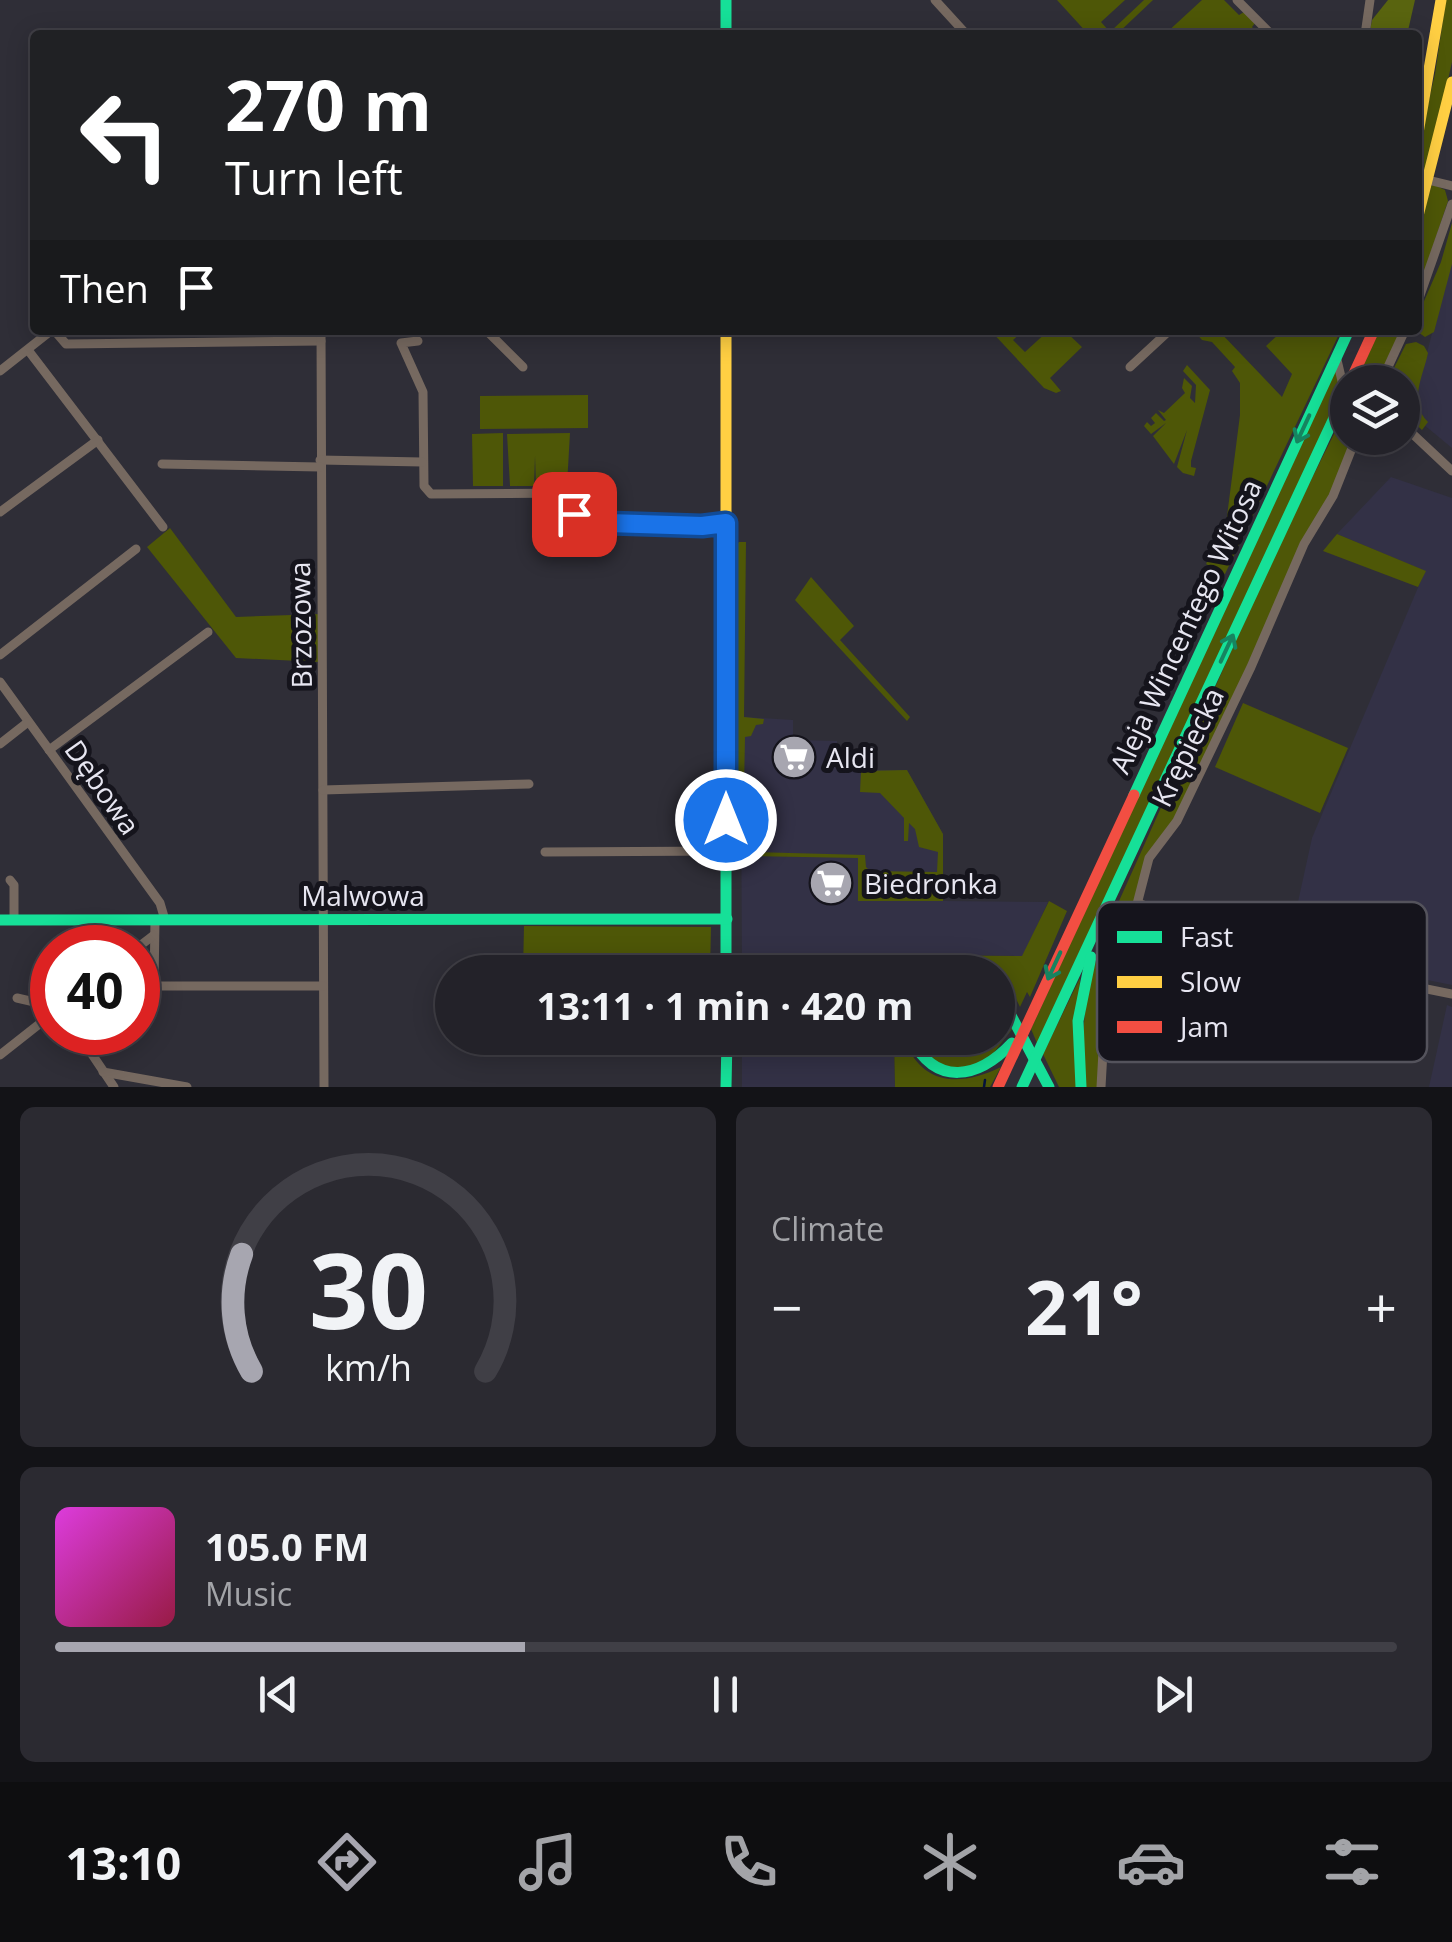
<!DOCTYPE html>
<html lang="en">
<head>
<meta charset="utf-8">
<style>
	:root { --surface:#232229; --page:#2b2a31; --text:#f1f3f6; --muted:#a3a4a8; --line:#403f46; --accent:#a7a6b0 }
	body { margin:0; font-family:"Open Sans",sans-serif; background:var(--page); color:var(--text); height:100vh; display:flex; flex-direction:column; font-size:38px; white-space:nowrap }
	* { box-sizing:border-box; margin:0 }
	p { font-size:32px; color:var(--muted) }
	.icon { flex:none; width:55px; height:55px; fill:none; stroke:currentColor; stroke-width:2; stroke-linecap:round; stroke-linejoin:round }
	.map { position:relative; height:1087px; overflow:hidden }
	.sheet { display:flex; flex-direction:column; gap:20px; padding:20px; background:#131317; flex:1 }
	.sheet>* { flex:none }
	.hud { position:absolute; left:30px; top:30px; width:1392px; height:305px; border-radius:10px; box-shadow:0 5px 25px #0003,0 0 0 2px var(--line); background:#202124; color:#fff; overflow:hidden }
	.controls { position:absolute; left:1330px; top:365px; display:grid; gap:20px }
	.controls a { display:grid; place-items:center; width:90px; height:90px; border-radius:50%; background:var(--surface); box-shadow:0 5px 25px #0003,0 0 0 2px var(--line); font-size:50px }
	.speed { position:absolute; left:30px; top:925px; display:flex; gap:20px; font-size:50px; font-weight:700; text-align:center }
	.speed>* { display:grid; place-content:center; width:130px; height:130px; border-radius:50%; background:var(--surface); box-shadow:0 5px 25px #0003,0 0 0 2px var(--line); line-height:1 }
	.speed .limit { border:15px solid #d22; background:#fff; color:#111 }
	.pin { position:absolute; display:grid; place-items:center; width:85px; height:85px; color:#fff; margin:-42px; border-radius:20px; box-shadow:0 5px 15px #0006 }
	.me { position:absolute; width:110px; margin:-55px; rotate:0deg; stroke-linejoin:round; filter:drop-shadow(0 0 8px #0008) }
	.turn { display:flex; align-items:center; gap:35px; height:210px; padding:0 30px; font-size:45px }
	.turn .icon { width:130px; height:130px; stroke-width:2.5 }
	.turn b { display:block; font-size:70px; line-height:85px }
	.then { display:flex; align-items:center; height:95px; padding:0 30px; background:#0003; gap:20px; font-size:38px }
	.big { font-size:75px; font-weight:700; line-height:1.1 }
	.sheet .tile { flex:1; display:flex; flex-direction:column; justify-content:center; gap:15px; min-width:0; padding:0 35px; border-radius:15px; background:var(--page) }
	.sheet .dial { align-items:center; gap:0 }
	.dial svg { height:260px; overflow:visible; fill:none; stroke:var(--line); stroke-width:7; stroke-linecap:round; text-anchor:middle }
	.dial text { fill:var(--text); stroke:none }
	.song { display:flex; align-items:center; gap:30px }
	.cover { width:120px; height:120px; border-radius:15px; background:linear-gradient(135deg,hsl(300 70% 55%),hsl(340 70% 35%)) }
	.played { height:10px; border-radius:5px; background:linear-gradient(90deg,var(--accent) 35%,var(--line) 35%) }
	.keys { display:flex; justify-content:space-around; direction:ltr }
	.heat { display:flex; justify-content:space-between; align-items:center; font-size:55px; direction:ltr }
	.sheet .tiles { flex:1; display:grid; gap:20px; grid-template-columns:1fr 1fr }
	.tile:last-child { grid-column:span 2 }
	.trip { position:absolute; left:435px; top:955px; width:580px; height:100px; border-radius:50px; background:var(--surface); box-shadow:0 5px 25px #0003,0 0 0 2px var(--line); font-weight:700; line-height:100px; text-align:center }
	.dock { display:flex; height:160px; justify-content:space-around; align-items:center; background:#0e0e10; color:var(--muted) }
	.dock .icon { width:70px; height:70px }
	.dock .on { color:var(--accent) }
	.dock b { font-size:45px; color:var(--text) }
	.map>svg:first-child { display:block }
	.built { fill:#333146 }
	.green { fill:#4e5707 }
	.forest { fill:#59640f }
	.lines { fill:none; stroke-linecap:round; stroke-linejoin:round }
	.stream { stroke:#04123c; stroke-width:2.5 }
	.street { stroke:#766960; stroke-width:9 }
	.fast { stroke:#16e098; stroke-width:11 }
	.slow { stroke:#ffcf43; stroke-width:11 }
	.jam { stroke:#f24e42; stroke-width:11 }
	.oneway { stroke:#168460 }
	.route-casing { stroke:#114b97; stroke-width:25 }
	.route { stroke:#1a73e8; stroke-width:18 }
	.labels { text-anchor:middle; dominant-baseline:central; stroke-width:10; stroke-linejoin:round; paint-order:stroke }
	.street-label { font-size:28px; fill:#e7e6f1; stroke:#15141c }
	.poi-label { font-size:28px; fill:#e7e6f1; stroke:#15141c; text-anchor:start }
	.key { fill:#15141c; stroke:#54535c; stroke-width:2.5 }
	.key-label { font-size:28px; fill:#e7e6f1 }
</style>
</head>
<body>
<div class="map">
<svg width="1452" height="1087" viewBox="0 0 1452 1087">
	<rect width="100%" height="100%" fill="#2f2e37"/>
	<g class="built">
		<polygon points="1452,256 1452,448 1417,419 1413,407"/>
		<polygon points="1391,477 1452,498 1452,985 1338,962 1334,956 1335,948 1327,946 1321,958 1287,952 1312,838 1425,571 1337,534"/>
		<polygon points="744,717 793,720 793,740 837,741 837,770 907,770 943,834 943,901 1048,902 1023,956 896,955 895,972 742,972 741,777"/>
		<polygon points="1447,1005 1452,1007 1452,1087 1429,1087"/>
		<polygon points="742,1038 894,1038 895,1087 742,1087"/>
	</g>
	<g class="green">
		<polygon points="1057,0 1125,0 1101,22 1110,32 1144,0 1153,0 1116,35 1089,35"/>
		<polygon points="1202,0 1224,0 1239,15 1244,12 1255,23 1252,27 1259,35 1164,35"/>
		<polygon points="1446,0 1452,0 1452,62 1426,177 1418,179 1418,148 1435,74"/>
		<polygon points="1432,184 1445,190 1448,201 1418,291 1418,232"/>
		<polygon points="1452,223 1452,264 1434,332 1425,337 1415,330 1418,315 1441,262"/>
		<polygon points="990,330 1024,330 1013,340 1025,352 1049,330 1064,330 1082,347 1050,378 1061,391 1056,393 1044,388"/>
		<polygon points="1193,330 1218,330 1282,397 1292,374 1266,346 1283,330 1341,330 1225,574 1206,564 1226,524 1240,415 1240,383 1232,371 1235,367 1212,342 1202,340"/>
		<polygon points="1379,330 1401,330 1377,382 1356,382"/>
		<path d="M1416 342 1424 346 1428 353C1423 377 1408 402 1428 422L1422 430 1403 412 1402 382H1387L1406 344Z"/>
		<polygon points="1187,365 1210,390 1191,461 1191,467 1196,468 1194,476 1183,473 1177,467 1187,430 1174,464 1153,436 1166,423 1151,434 1144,426 1147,422 1151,426 1155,423 1151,418 1156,413 1164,421 1166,420 1158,410 1164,413 1185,393 1182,388 1184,378 1192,386 1190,398 1195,403 1196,385 1183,371"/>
		<polygon points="1335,369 1343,389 1037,1043 1031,1029"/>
		<polygon points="588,395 588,428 480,429 480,396"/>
		<path d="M1347 408 1348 438H1354L1332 492 1172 826 1150 853 1136 901 1108 969 1099 1087H1085C1080 1023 1085 990 1106 930L1283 536Z"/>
		<polygon points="503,433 503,486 473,486 472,434"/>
		<polygon points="570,433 567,485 536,485 535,456 534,486 510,486 507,434"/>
		<polygon points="170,528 236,617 322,614 319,662 236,658 147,547"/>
		<polygon points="1337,534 1426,571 1418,587 1323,551"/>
		<polygon points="739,542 746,542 744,717 764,719 763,724 756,725 751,736 745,737 744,788 750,789 747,798 740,800 730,792 731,550"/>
		<polygon points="811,577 854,626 840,640 910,717 907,721 795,600"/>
		<polygon points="1243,703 1348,748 1320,813 1215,767"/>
		<polygon points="907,770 943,834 943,901 858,901 858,858 748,856 747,859 738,858 731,853 730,822 735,811 744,809 747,814 743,814 743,843 748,844 749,852 865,855 866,867 870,871 937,872 938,852 919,847 915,829 909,823 908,841 904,841 904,818 880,793 860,792 861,771"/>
		<polygon points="1049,901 1067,911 1030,997 1027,992 1020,1007 1008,982 998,978 998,972 957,968 938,972 895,972 895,955 1022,956"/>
		<polygon points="524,926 711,927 710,972 523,972"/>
		<polygon points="1080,978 1076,1087 1059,1087 1043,1054"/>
		<path d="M998 999 1013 1028 985 1064C949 1070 936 1072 917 1038H998Z"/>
		<path d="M894 1038H904C921 1086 960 1087 1001 1067L990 1087H895Z"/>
	</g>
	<polygon class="forest" points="1388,0 1415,0 1407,35 1375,35 1370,31 1372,20"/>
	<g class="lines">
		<polyline class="stream" points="984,1087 985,1080"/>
		<g class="street">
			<polyline points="935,0 967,35"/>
			<polyline points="1237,0 1272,35"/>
			<polyline points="1365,35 1370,0"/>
			<polyline points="1418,183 1428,180 1452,186"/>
			<polyline points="1418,301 1452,204"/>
			<polyline points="54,330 66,344 321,341"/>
			<polyline points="321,330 324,1087"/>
			<polyline points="486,330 523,367"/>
			<polyline points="418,341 401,343 423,392 424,486 431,494 572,493 574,518 577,522 702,526 726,523"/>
			<polyline points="28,350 163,527"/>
			<polyline points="1337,360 1342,381 1348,389"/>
			<polyline points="1130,367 1170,330"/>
			<polyline points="0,371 52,330"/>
			<polyline points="1381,382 1405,330"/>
			<polyline points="1402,424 1452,471"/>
			<polyline points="320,460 422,462"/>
			<polyline points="162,464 320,467"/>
			<polyline points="0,512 98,440"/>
			<polyline points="0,655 136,549"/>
			<polyline points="0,682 160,903 165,920"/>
			<polyline points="0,744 28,722"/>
			<polyline points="49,750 208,632"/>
			<polyline points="323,790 529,784"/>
			<polyline points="545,852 727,851"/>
			<polyline points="10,880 14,885 14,920"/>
			<polyline points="1138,903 1283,960 1452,994"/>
			<polyline points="155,920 154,986 323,986"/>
			<polyline points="137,948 154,935"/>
			<polyline points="17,998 52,1006"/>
			<polyline points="77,1032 114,1087"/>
			<polyline points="0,1055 52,1014"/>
			<polyline points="103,1072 187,1087"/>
			<polyline points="1101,1087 1107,980 1136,908 1149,858 1177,821 1251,667 1304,544 1333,496 1356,438"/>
		</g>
		<g class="fast">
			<polyline points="726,0 726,35"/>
			<polyline points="1134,795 1349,330"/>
			<polyline points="726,812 726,972"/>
			<polyline points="0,920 727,919"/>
			<polyline points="998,991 1049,1087"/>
			<path d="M911 1038C936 1087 978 1079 1012 1043"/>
			<polyline points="726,1087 727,1038"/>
			<polyline points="1022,1087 1348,388"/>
			<polyline points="1081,1087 1078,1021 1091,957"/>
		</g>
		<g class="slow">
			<polyline points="1418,133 1441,0"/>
			<polyline points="1418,216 1452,82"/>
			<polyline points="726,330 726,812"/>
		</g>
		<g class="jam">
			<polyline points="1350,382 1374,330"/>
			<polyline points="998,1087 1134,795"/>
		</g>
	</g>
	<defs><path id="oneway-shaft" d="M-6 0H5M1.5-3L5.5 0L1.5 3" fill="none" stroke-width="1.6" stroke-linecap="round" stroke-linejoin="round" transform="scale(2.5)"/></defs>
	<g class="oneway">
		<use href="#oneway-shaft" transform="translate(1303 429) rotate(115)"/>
		<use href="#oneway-shaft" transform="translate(1227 648) rotate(-65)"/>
		<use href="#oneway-shaft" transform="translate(1054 966) rotate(115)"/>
	</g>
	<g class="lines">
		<g class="route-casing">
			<polyline id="route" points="574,514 577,522 702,526 726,523 726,820"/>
		</g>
		<use href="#route" class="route"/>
	</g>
	<defs>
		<g id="supermarket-disc" transform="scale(2.25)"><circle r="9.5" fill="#a7a6b0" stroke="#15141c"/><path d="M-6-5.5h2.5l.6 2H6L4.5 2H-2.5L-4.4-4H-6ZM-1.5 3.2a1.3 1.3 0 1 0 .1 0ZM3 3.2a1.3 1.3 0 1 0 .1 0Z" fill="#fff"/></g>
	</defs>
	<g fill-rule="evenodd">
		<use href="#supermarket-disc" x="794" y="757"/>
		<use href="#supermarket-disc" x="831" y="883"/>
	</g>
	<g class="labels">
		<g class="street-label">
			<text transform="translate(300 625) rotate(-91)">Brzozowa</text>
			<text transform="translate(1185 626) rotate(-65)">Aleja Wincentego Witosa</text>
			<text transform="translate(1187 747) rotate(-64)">Krępiecka</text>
			<text transform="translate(103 787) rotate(55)">Dębowa</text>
			<text x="363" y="895">Malwowa</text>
		</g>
		<g class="poi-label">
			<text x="826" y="757">Aldi</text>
			<text x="864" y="883">Biedronka</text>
		</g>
	</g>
	<rect x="1097" y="902" width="330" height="160" rx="15" class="key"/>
	<rect x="1117" y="931" width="45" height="12" fill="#16e098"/>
	<rect x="1117" y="976" width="45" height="12" fill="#ffcf43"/>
	<rect x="1117" y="1021" width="45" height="12" fill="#f24e42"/>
	<g class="key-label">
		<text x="1180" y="947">Fast</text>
		<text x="1180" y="992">Slow</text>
		<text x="1180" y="1037">Jam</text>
	</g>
</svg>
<div class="controls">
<a><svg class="icon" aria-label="layers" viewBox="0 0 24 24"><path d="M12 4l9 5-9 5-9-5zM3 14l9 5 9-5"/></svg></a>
</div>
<div class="speed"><div class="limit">40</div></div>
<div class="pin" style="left:574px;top:514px;background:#d93025"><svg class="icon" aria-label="arrive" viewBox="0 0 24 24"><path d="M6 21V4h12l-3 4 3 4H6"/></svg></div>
<svg class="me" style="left:726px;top:820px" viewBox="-20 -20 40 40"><circle r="17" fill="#1a73e8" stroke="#fff" stroke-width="3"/><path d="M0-11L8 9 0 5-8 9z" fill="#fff"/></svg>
<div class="trip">13:11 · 1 min · 420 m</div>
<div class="hud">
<div class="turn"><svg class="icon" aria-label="left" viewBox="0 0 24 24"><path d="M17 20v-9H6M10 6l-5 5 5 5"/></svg><div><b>270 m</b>Turn left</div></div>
<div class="then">Then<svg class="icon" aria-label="arrive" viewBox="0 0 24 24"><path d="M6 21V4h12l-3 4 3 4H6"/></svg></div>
</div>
</div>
<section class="sheet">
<div class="tiles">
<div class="tile dial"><svg viewBox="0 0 100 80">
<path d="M14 69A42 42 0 1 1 86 69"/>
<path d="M14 69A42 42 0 0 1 11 33" stroke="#a7a6b0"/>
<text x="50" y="56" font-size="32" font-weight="700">30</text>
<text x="50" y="72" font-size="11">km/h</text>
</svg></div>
<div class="tile"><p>Climate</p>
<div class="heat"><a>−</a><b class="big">21°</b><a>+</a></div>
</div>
<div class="tile">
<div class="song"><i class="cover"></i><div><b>105.0 FM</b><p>Music</p></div></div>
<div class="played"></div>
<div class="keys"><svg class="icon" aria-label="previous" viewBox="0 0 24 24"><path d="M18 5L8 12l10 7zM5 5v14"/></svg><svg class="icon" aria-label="pause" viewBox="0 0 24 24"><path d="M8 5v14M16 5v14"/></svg><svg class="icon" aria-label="next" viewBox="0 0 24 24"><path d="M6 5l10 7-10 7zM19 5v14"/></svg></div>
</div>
</div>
</section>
<nav class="dock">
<b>13:10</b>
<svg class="icon on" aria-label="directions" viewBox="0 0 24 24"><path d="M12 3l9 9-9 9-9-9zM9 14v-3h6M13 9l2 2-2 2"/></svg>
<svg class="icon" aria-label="music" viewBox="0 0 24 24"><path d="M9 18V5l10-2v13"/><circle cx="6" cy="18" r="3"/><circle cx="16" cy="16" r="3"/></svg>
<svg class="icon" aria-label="phone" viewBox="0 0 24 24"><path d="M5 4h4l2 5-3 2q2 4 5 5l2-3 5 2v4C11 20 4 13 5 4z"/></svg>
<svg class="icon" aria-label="climate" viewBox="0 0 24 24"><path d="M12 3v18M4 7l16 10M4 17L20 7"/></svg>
<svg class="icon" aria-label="car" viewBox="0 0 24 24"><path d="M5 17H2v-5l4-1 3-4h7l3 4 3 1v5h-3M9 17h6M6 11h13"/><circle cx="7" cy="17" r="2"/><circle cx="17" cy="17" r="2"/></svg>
<svg class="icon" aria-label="filters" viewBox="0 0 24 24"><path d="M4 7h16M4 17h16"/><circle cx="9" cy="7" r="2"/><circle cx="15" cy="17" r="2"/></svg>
</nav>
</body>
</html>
